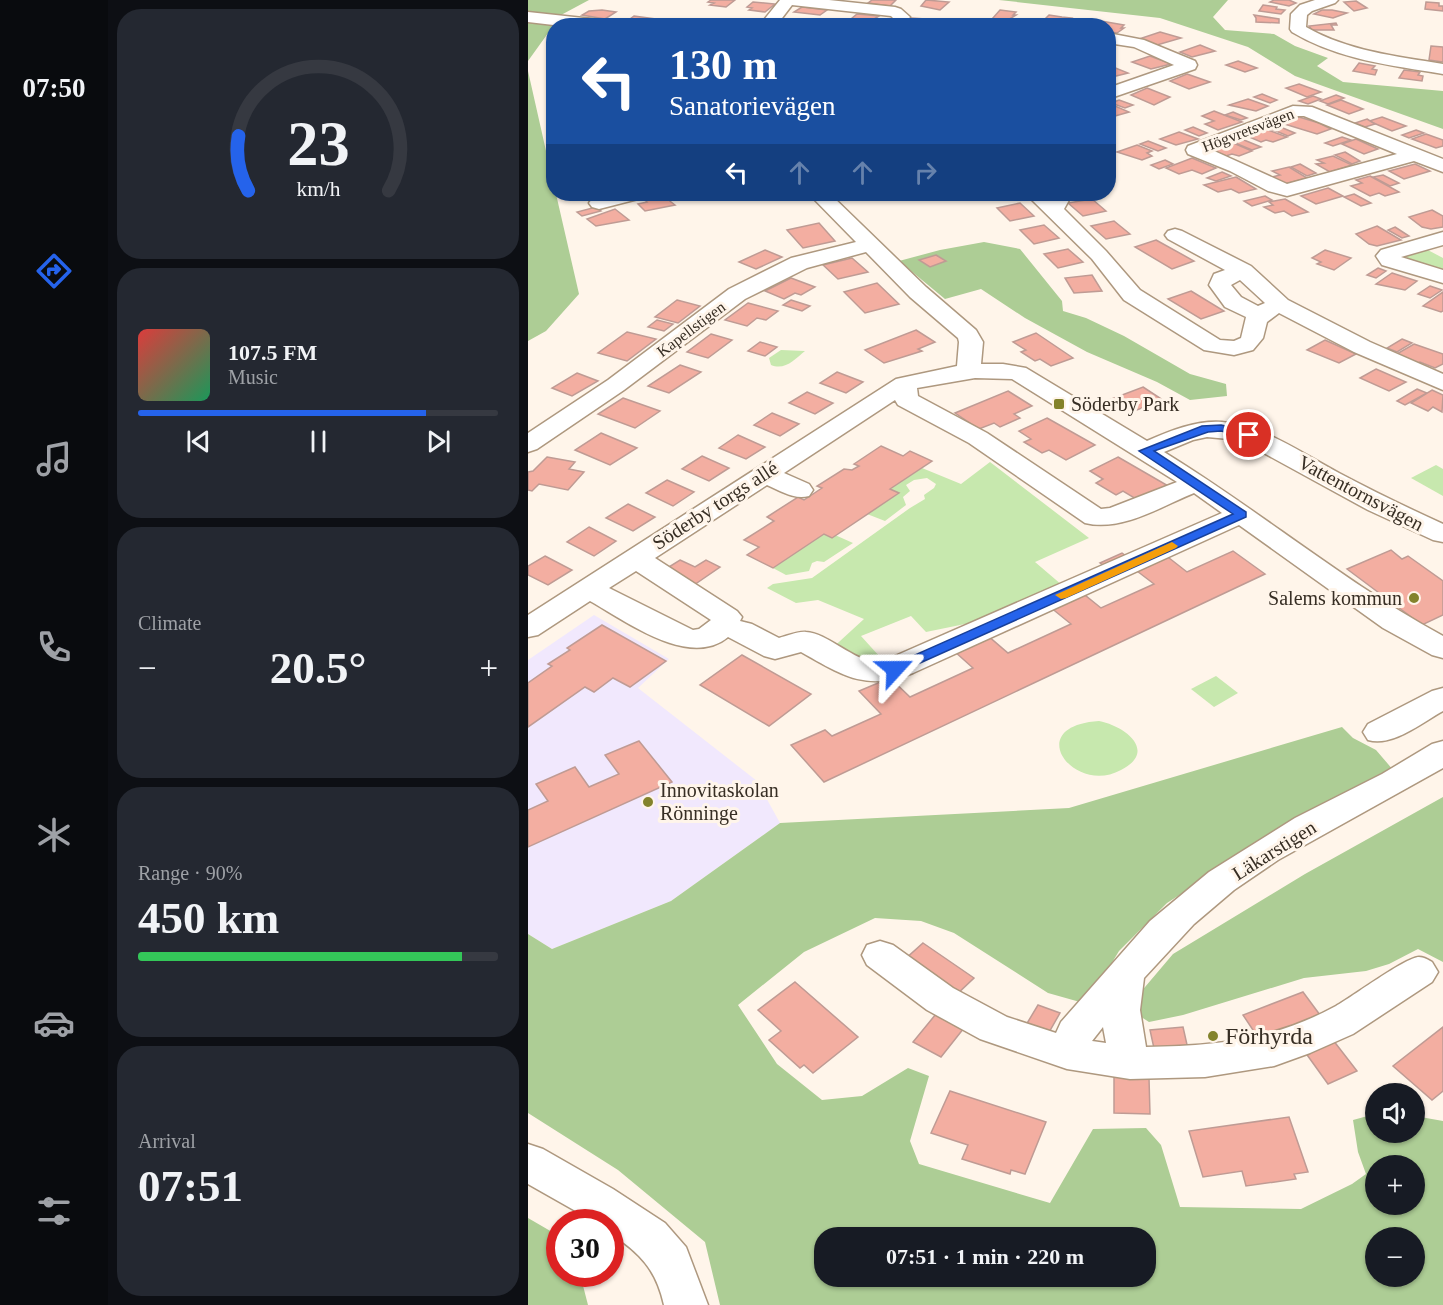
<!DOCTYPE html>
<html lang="en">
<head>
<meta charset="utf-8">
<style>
	:root { --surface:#171b24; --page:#242831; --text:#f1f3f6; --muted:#9ea1a6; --line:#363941; --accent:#2563eb }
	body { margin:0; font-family:Georgia,serif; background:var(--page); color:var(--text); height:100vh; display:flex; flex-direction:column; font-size:22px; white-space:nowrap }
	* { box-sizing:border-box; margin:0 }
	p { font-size:20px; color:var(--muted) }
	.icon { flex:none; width:33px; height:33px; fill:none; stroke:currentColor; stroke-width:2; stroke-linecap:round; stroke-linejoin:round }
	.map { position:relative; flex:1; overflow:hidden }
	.sheet { display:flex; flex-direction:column; gap:9px; padding:9px; background:#0d0f14; width:420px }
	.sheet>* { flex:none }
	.guide { position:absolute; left:18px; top:18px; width:570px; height:183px; border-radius:24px; box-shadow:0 2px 4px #0004; background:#1a4fa0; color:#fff; overflow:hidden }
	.tools { position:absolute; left:837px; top:1083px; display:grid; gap:12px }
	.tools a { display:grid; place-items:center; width:60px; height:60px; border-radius:50%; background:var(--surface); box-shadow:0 2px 4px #0004; font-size:30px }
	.speed { position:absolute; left:18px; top:1209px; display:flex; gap:12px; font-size:30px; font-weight:700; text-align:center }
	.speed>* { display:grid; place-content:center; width:78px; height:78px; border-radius:50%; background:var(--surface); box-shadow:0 2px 4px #0004; line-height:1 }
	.speed .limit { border:9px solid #d22; background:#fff; color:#111 }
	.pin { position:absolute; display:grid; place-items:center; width:51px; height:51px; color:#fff; margin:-26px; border:3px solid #fff; border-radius:50%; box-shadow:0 2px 6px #0007 }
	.me { position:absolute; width:66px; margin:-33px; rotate:66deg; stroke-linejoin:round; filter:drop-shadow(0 0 4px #0008) }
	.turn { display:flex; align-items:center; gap:21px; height:126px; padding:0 24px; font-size:27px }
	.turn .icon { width:78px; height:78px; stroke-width:2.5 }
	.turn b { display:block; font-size:42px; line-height:51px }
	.lanes { display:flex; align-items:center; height:57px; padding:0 24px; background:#0003; justify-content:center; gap:30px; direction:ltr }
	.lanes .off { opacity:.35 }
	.big { font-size:45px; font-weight:600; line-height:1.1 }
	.sheet .widget { flex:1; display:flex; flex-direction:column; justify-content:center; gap:9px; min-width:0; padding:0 21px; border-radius:24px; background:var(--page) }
	.sheet .dial { align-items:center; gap:0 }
	.dial svg { height:156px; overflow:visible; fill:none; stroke:var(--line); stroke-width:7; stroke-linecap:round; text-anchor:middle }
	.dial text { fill:var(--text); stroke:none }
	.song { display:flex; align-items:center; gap:18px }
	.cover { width:72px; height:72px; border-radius:9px; background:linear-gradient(135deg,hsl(0 70% 55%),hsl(150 70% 35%)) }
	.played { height:6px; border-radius:3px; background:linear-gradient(90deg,var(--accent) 80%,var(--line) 80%) }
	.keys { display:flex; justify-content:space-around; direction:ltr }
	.heat { display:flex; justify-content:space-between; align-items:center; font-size:33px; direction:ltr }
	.charge { height:9px; border-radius:4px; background:linear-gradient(90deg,#34c759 90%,var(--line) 0) }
	.trip { position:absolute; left:286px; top:1227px; width:342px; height:60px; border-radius:24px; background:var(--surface); box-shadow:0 2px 4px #0004; font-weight:600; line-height:60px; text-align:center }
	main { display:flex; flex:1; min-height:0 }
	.tab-bar { display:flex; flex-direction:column; width:108px; justify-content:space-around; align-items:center; background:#090b0e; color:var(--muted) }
	.tab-bar .icon { width:42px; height:42px }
	.tab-bar .on { color:var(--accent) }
	.tab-bar b { font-size:27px; color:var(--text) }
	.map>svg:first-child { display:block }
	.education { fill:#f1e8fd }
	.green { fill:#c7e8ae }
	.forest { fill:#adcd95; fill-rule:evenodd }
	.building { fill:#f3aea1; stroke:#bf9b94; stroke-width:1.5 }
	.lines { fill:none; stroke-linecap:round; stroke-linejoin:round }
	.minor-casing { stroke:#ae987f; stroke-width:3 }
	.minor { fill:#fff; fill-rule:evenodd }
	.route { fill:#2563eb; stroke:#184099; stroke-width:1.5 }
	.slow { fill:#f59e0b }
	.poi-dot { fill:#83832c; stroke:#fff5ea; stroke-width:2 }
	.labels { text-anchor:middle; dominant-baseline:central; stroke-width:6; stroke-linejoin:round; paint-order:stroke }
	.far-street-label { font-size:16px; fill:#372e24; stroke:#fff5ea }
	.poi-label { font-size:20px; fill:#372e24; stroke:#fff5ea; text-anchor:start }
	.street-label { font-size:20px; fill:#372e24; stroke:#fff5ea }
	.near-poi-label { font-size:24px; fill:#372e24; stroke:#fff5ea; text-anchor:start }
</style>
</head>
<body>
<main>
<nav class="tab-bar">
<b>07:50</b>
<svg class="icon on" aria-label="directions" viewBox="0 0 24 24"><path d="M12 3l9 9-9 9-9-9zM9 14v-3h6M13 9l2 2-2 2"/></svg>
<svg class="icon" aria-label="music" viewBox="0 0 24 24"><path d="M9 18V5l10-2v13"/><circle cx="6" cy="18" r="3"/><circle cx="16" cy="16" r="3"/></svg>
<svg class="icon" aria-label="phone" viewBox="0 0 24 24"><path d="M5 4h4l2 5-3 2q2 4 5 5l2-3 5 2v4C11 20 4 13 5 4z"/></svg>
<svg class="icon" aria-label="climate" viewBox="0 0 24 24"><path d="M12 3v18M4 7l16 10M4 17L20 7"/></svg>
<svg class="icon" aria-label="car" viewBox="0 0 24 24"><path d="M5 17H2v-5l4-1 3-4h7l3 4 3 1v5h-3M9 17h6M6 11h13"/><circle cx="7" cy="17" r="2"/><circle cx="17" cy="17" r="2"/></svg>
<svg class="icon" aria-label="filters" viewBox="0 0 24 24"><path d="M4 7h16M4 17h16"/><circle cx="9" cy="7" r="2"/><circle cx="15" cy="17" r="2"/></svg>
</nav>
<section class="sheet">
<div class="widget dial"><svg viewBox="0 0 100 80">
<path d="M14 69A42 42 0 1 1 86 69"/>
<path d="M14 69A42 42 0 0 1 9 41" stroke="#2563eb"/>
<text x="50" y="56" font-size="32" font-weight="700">23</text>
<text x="50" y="72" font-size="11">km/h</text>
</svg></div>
<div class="widget">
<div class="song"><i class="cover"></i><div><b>107.5 FM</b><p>Music</p></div></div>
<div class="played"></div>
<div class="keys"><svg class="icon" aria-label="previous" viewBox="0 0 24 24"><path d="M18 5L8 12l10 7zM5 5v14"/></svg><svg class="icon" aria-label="pause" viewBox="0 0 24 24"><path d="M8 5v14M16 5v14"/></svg><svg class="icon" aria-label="next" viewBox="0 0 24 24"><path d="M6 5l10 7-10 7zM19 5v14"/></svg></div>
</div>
<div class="widget"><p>Climate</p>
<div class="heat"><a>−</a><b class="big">20.5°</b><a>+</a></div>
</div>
<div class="widget"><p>Range · 90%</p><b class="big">450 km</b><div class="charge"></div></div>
<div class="widget"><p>Arrival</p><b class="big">07:51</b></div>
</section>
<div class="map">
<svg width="915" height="1305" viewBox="0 0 915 1305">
	<rect width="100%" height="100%" fill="#fff5ea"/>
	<polygon class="education" points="66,615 141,659 110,688 229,781 252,823 143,901 24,949 0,934 0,660"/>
	<g class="green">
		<polygon points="896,248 915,258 915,274 874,261 873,255"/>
		<path d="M253 350 277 351C267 359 257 371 243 365L241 358Z"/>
		<polygon points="462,462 561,538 507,562 541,591 447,634 437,624 398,632 383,616 333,636 352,657 325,676 300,652 336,619 290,600 268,603 239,588 245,584 284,578 382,508 397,499 396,495 406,488 408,484 399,478 386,480 378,485 382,491 375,497 378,505 357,521 339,514 370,494 362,489 394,468 433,484"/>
		<polygon points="908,465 915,469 915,496 883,478"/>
		<polygon points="296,534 307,535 325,543 296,562 289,561 284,563 281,571 258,575 245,568"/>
		<polygon points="688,676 710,693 686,707 663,689"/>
		<path d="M571 721C597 726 630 751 593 770 546 796 493 726 571 721Z"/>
	</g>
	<g class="forest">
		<polygon points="0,0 61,0 33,15 0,61"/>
		<polygon points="471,0 700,0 685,17 697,30 746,34 767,46 800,58 789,66 815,82 915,91 915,129 767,76 720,47 632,18"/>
		<polygon points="0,71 25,182 26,194 28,194 51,294 18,331 0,341"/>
		<polygon points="456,242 492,249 534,301 535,311 558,318 596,336 662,374 698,384 699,396 662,400 629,382 559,352 497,318 453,289 417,299 371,261 412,250"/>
		<path d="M814 727 825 738 848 750 866 771 854 780 786 808 639 903 591 951 559 1004 520 993 426 933 393 921 347 918 276 952 210 1005 249 1064 294 1100 334 1096 380 1068 401 1076 382 1141 391 1164 522 1203 565 1129 618 1128 633 1145 652 1207 773 1209 824 1184 838 1174 830 1152 825 1120 847 1114 848 1132H886L887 1116 915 1121V1305H192L177 1242 90 1170 0 1113V934L24 949 143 901 252 823 541 808ZM848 1166H886V1204H848ZM297 1238H618V1276H297ZM848 1238H886V1276H848Z"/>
		<polygon points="915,797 915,962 890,949 861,964 838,971 776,978 655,1015 621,1022 607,1013 606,1000 645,954 777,874"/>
		<polygon points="0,1218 31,1236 32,1274 52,1274 60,1305 0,1305"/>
	</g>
	<g class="building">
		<polygon points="183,0 207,0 198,7 182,5 186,3 180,2"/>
		<polygon points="344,0 368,0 362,6 340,3"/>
		<polygon points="398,0 421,2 412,10 393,6"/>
		<polygon points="746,0 761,0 768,3 761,6 742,2"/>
		<polygon points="828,1 839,8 826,11 816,2"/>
		<polygon points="225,2 247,4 237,12 221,10 224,8 219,7"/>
		<polygon points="898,2 911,3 911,6 915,6 915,11 897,9"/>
		<polygon points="735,5 749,7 748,9 757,10 753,14 731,11"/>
		<polygon points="274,7 299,10 292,15 266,12"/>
		<polygon points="74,10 88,12 77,19 54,15 61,11"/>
		<polygon points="472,10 488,12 485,15 488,15 480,20 464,19"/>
		<polygon points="794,10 804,10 819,13 805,18 786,14"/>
		<polygon points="329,14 351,16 338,24 323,22 326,20 323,19"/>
		<polygon points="521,15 534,17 544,18 539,24 515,21"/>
		<polygon points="726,15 751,19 751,23 728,22 728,18"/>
		<polygon points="106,16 128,19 120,25 98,22"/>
		<polygon points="383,18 411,20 407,26 379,26"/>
		<polygon points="573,21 596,25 593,28 596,28 589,33 580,32 580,26 569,26"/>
		<polygon points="808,23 809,25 803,25 806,30 784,30 781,26"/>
		<polygon points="632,32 653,38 629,45 611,39"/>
		<polygon points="672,45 687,51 664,57 652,52"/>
		<polygon points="903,46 915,47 915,62 901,60"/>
		<polygon points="622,56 643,64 623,69 604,62"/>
		<polygon points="710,61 729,68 717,72 698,65"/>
		<polygon points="831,63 847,66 844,69 849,70 847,75 825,71"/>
		<polygon points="580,65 600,73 580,78"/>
		<polygon points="876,70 892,72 890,75 895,76 894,81 871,78"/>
		<polygon points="659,74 682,82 661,89 642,81"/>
		<polygon points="771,84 793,92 779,97 758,88"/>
		<polygon points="619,88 642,97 626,105 603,95"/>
		<polygon points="734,94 749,100 742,103 726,97"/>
		<polygon points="808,95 816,98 800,104 792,101"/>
		<polygon points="785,96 793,99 780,104 771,101"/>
		<polygon points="720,99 740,106 728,111 701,105"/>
		<polygon points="591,100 605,105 597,108 583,103"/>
		<polygon points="813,100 835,109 821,114 799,105"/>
		<polygon points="580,103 601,112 580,118"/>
		<polygon points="686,111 714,122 690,130 677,124 686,121 674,116"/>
		<polygon points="705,112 719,118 713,120 697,115"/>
		<polygon points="771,117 791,123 803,129 789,134 753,123"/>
		<polygon points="854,117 878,126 864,131 841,121"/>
		<polygon points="839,119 847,124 837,127 827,123"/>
		<polygon points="750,126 767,133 760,136 743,129"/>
		<polygon points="665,127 679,133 671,136 657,130"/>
		<polygon points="737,129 759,137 745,142 738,140 733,142 719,136"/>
		<polygon points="888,130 896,133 881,138 874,135"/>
		<polygon points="651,132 670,139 648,145 632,139"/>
		<polygon points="898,134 915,140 915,146 908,148 884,139"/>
		<polygon points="814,137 823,140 805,146 797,143"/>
		<polygon points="828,139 850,149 836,154 814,144"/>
		<polygon points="716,140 733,147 724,150 707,143"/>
		<polygon points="620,141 638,148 630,151 612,144"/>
		<polygon points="703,142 724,151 711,156 704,154 698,156 684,150"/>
		<polygon points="609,145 624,151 619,153 624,156 614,160 589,152"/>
		<polygon points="817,152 832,161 824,164 807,155"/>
		<polygon points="805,156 824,165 802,172 788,164 796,163 789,160"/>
		<polygon points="664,158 688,168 674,174 664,170 651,174 638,168"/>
		<polygon points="637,160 645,164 631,169 623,165"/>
		<polygon points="772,164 788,173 779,176 763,167"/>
		<polygon points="887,164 902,171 876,179 861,171"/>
		<polygon points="761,167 779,178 757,184 744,177 752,175 744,171"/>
		<polygon points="694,172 703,176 688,181 679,178"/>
		<polygon points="855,175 871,183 862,186 845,177"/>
		<polygon points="842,176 871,192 857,196 851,193 842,196 823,186 834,183 828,180"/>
		<polygon points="708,177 728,189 711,193 703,189 690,192 676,185"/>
		<polygon points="800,188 815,196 788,204 773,196"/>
		<polygon points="163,194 191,194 171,199"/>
		<polygon points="826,194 843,203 833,206 816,197"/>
		<polygon points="134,195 147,205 117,211 110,204 119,202 116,199"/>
		<polygon points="737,196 744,200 724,206 716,201"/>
		<polygon points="564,199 578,211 555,216 540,203"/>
		<polygon points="757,199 780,212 764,216 756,211 747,213 736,207 745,205 741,202"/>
		<polygon points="492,203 506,216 482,221 469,208"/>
		<polygon points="68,207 73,211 54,216 49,212"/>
		<polygon points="87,209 101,220 68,226 59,219"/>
		<polygon points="904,210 915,216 915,227 903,229 894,227 881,217"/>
		<polygon points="586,221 602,234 578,239 563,226"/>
		<polygon points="291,223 307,241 275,248 259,230"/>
		<polygon points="516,225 531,238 506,244 492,230"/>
		<polygon points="849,226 873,240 849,246 841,244 828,234"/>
		<polygon points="867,227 881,236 874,238 860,230"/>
		<polygon points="628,240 666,261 644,269 607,247"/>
		<polygon points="540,249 555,262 530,268 516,254"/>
		<polygon points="237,250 254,257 228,269 211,262"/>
		<polygon points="797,250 823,258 806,270 789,264 793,262 784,258"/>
		<polygon points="408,255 418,261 402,267 391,260"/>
		<polygon points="324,258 340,272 310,279 295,265"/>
		<polygon points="850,268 858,271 848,278 839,275"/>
		<polygon points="864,273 889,281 877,290 848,284"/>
		<polygon points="564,275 574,291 546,293 537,278"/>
		<polygon points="263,278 287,287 273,295 267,293 256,299 237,291"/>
		<polygon points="349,283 371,304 337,313 316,292"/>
		<polygon points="902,286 914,290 902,298 890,294"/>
		<polygon points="663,291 696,311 673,319 640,299"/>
		<polygon points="915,292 915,311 913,312 895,306"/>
		<polygon points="149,300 172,306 150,323 127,317"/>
		<polygon points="263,300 282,306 274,311 255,305"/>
		<polygon points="220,303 250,311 238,320 229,318 219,326 197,320"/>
		<polygon points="129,320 145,324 136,331 120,327"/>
		<polygon points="388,330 407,342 390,349 394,351 356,363 337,350"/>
		<polygon points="99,332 128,339 99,361 70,353"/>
		<polygon points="508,333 545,358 523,366 512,359 507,361 493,352 498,350 485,342"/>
		<polygon points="183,334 204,340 180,358 159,352"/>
		<polygon points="874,339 884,343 869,352 859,348"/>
		<polygon points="797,340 828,354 811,363 779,350"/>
		<polygon points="232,342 249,347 237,356 220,351"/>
		<polygon points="886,344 915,354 915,364 907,368 892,362 888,364 867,355"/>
		<polygon points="152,365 173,372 141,393 120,386"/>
		<polygon points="848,369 878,382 861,391 832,378"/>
		<polygon points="309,372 335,382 318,393 292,383"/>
		<polygon points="49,373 70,381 44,396 24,388"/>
		<polygon points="615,387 635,400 601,413 581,400"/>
		<polygon points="889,389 899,393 877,405 869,401"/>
		<polygon points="904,390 915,395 914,412 905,407 900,411 883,403"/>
		<polygon points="480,391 504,406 486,414 492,418 472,427 466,423 451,429 427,413"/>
		<polygon points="279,392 305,403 287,414 261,403"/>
		<polygon points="95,398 132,411 107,428 70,414"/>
		<polygon points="244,413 271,424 252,436 226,425"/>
		<polygon points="519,418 567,445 538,460 521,450 514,453 496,442 503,439 491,431"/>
		<polygon points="73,433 109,448 82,465 47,450"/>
		<polygon points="210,435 237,447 218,459 191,448"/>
		<polygon points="353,446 375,456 382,451 404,461 362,489 371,493 304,538 296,534 245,568 219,555 231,547 216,540 246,521 239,517 270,497 276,500 294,488 289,486 316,469 324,470 331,466 326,464"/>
		<polygon points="174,456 201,468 181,481 154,469"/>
		<polygon points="19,457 47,462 41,469 56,472 40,490 11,484 4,491 0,490 0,472 5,471"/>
		<polygon points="590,457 642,487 613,502 595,491 588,495 568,483 575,479 562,471"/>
		<polygon points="139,480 166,492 145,506 118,493"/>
		<polygon points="100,504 127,517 105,531 78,518"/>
		<polygon points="61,527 88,541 66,556 39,542"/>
		<polygon points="863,550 874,559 880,556 915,581 915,615 894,625 819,569"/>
		<polygon points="705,551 737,574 296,782 263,745 297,730 304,736 353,714 331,691 362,678 382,697 445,668 426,651 460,636 480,653 543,624 522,607 553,592 573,608 626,584 605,568 636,554 659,572"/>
		<polygon points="594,553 605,561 583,571 572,563"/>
		<polygon points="17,556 44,570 20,585 0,575 0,566"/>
		<polygon points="152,560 167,567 178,560 192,567 166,585 136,570"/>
		<polygon points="74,625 138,661 102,687 85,678 66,692 57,687 0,727 0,683 24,666 20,664 42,650 39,648"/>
		<polygon points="214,655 283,694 241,726 172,685"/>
		<polygon points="111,741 144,782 0,847 0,810 20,801 8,784 47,767 61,787 91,774 77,755"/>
		<polygon points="395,943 446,978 427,996 375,961"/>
		<polygon points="267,982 330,1037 285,1073 276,1065 272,1068 241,1040 253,1031 230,1010"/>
		<polygon points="775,992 792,1015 731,1039 715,1015"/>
		<polygon points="510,1005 532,1013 520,1034 498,1025"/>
		<polygon points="408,1014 436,1028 413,1057 385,1042"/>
		<polygon points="655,1027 660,1049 627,1053 622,1030"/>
		<polygon points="915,1027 915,1091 904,1100 865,1066"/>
		<polygon points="805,1040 829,1071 800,1084 777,1052"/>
		<polygon points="586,1077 621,1078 622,1114 586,1113"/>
		<polygon points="422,1091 518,1122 497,1174 483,1170 482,1174 434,1159 440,1145 403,1133"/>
		<polygon points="761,1117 780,1172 766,1174 768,1179 718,1186 714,1171 675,1177 661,1131"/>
	</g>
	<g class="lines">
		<g class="minor-casing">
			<g id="minor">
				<polygon points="252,0 301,0 367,7 373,9 382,17 375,26 358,26 365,18 363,16 264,5 248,26 231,26"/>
				<path d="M787 0H810L807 3 784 11 779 15 778 27C820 51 867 56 915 64V74C862 65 811 60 764 32L762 29 763 14 772 5Z"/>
				<polygon points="0,12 83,21 91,26 34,26 0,22"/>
				<polygon points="580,33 616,40 667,61 669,65 667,69 580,99 580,88 646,65 606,47 580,43"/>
				<path d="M765 106 784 107 915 159V172L886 161 759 196 740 191 702 171 660 154 658 150 660 146ZM767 116H776L869 154 759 184 684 150Z"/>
				<polygon points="85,194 117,194 114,198 71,209 64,207 61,203 64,199"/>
				<path d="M281 194H302L398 287 448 330 455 342 453 364H475L498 368 619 441C642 431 668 420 694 422 737 426 775 454 811 473 845 491 880 508 915 524V542L905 540 840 510 712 440 679 437 665 440 636 452C731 510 817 583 915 636V658L904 655 855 628 711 525 385 673C338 692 314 675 273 652L247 659 236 656 200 637C161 669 98 621 62 601L10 635 0 637V615L368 379 429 366 431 342 430 338 382 297 338 252 279 268 217 299 96 390 9 449 0 452V433L80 380 201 289 263 258 328 242ZM447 378 484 379 649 482 582 508 573 509 459 433 390 396 389 388ZM367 400 370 405 441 443 557 523C594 532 634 506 666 493L694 513 351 663C325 661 300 633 278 632 270 631 259 636 251 638L224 624 212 621 214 617 209 611 127 558 239 485C253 491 266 500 281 496L285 490 281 484 256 473ZM108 571 183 620 171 629 165 630 81 588Z"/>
				<path d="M503 194H536L541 200 536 209 578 251 612 290 692 340 706 341 713 338 718 317 697 307 681 285 686 274 697 270 640 239 637 235 640 231 647 229 654 231 723 266 760 300 842 342 915 374V390L826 352 751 313 739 322 735 338 725 350 706 355 676 350 596 300 564 259 504 200 501 196ZM712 280 737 303 730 306 713 297 703 285Z"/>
				<polygon points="915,232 915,245 873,257 915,270 915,283 854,265 848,256 853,250"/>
				<path d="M915 688V711C893 723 865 747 840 740L835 732 840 724 904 691Z"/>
				<path d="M915 741V768L750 860 706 890 666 924 616 978 612 1010 618 1047C688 1046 746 1040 808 1006 824 997 878 957 891 957 895 957 901 960 904 962L910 972 904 982 825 1034 782 1053 746 1066 677 1077 602 1079 539 1069 452 1039 399 1010 339 965 334 955 339 945 352 941 365 945 425 988 479 1017 528 1033 533 1022 622 921 681 872 767 818 854 774 904 744ZM575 1027 578 1043 564 1041Z"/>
				<path d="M0 1144 15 1149 85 1189 137 1223 158 1247 180 1305H136C128 1269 112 1253 82 1233V1222H67L0 1184Z"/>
			</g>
		</g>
		<use href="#minor" class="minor"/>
	</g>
	<polygon class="route" points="693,425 725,432 727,435 721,438 693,431 680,432 626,451 718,512 718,517 372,672 362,672 360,669 362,666 705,514 611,451 674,426"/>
	<polygon class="slow" points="644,542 650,546 648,548 538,598 533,599 527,595"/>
	<g class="poi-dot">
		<rect x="525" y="398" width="12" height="12" rx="3"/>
		<circle cx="886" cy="598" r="6"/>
		<circle cx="120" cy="802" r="6"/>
		<circle cx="685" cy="1036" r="6"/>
	</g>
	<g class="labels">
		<g class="far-street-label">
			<text transform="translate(720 130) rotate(-21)">Högvretsvägen</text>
			<text transform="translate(163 329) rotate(-37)">Kapellstigen</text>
		</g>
		<g class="poi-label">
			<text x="543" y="404">Söderby Park</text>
			<text x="874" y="598" text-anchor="end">Salems kommun</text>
			<text x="132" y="790">Innovitaskolan<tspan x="132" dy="23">Rönninge</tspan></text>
		</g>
		<g class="street-label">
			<text transform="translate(833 493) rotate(28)">Vattentornsvägen</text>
			<text transform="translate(187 505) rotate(-33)">Söderby torgs allé</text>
			<text transform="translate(746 850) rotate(-32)">Läkarstigen</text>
		</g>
		<g class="near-poi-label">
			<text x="697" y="1036">Förhyrda</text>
		</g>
	</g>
</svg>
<div class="tools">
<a><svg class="icon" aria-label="sound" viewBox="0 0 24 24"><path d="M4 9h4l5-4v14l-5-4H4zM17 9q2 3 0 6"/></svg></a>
<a>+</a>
<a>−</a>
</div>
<div class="speed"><div class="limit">30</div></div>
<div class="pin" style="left:721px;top:435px;background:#d93025"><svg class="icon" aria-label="arrive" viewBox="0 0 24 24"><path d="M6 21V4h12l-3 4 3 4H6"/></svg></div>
<svg class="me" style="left:367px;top:669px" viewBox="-20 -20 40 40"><path d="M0-17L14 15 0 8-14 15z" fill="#2563eb" stroke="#fff" stroke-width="4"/></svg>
<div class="trip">07:51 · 1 min · 220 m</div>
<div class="guide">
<div class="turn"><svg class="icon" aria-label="left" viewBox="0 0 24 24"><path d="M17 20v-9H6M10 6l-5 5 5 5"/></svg><div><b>130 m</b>Sanatorievägen</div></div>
<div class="lanes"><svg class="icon" aria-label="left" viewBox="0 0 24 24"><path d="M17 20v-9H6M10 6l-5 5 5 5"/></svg><svg class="icon off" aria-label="ahead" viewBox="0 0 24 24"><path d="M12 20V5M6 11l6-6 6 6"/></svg><svg class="icon off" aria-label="ahead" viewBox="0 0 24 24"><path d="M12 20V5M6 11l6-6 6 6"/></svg><svg class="icon off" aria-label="right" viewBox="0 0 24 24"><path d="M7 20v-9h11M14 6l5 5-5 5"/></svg></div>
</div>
</div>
</main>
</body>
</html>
